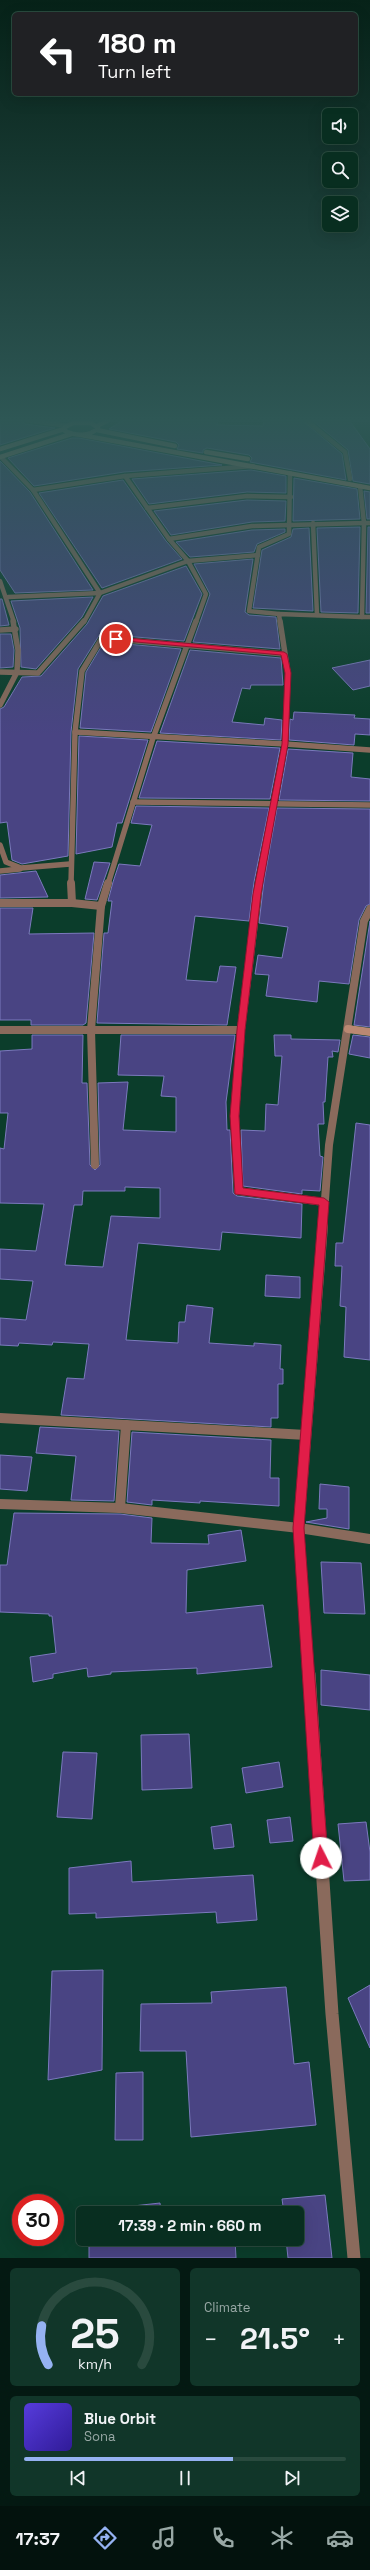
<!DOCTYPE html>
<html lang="en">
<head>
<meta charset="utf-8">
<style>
	:root { --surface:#082e20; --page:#113629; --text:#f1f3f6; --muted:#98a8a5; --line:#294a3e; --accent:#95b2f1 }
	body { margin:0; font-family:"Space Grotesk",sans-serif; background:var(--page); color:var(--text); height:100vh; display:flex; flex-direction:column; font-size:15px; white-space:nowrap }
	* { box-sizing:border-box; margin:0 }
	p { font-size:13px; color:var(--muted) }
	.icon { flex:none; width:22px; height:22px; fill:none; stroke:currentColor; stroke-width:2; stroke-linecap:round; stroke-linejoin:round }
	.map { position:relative; height:2258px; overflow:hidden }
	.panel { display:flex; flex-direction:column; gap:10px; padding:10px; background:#041912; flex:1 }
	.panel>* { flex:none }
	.guide { position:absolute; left:12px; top:12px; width:346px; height:84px; border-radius:6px; box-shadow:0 4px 16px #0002,0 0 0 1px var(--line); background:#202124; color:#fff; overflow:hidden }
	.fabs { position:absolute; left:322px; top:108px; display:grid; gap:8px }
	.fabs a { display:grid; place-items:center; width:36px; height:36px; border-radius:6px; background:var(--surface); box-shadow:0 4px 16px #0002,0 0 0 1px var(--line); font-size:20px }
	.speed { position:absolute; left:12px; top:2194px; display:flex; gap:8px; font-size:20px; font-weight:700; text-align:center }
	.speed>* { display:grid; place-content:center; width:52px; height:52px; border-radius:50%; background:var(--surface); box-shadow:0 4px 16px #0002,0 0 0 1px var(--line); line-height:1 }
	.speed .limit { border:6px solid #d22; background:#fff; color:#111 }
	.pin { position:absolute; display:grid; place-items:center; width:34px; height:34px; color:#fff; margin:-17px; border:2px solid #fff; border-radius:50%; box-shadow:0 1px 4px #0007 }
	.me { position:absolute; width:44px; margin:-22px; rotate:356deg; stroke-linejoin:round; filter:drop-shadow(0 0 3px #0008) }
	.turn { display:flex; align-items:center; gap:14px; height:84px; padding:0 20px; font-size:18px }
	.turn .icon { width:52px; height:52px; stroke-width:2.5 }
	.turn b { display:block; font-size:28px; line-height:34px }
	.big { font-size:30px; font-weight:600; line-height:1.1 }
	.panel .card { flex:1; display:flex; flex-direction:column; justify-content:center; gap:6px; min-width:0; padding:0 14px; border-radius:6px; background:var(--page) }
	.panel .dial { align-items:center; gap:0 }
	.dial svg { height:104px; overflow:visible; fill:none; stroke:var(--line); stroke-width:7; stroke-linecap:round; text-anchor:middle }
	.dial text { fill:var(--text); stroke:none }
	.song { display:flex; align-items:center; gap:12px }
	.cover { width:48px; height:48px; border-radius:6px; background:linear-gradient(135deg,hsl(250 70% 55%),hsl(250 70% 35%)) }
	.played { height:4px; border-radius:2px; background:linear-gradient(90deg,var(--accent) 65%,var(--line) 65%) }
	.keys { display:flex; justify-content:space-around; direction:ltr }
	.heat { display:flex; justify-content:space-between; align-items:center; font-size:22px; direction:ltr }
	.panel .tiles { flex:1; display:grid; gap:10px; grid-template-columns:1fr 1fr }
	.card:last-child { grid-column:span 2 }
	.trip { position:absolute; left:76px; top:2206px; width:228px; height:40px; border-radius:6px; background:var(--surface); box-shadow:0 4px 16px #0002,0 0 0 1px var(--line); font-weight:600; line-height:40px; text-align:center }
	.tab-bar { display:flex; height:64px; justify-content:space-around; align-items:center; background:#03120d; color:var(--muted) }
	.tab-bar .icon { width:28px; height:28px }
	.tab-bar .on { color:var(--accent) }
	.tab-bar b { font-size:18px; color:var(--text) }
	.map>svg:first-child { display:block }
	.building { fill:#494483; stroke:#7b79bd; fill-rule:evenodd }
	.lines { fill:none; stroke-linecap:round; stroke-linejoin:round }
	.street-far4 { stroke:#8a6a5c; stroke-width:4.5 }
	.street-far3 { stroke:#8a6a5c; stroke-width:5.5 }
	.street-far2 { stroke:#8a6a5c; stroke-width:8 }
	.street-far1 { stroke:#8a6a5c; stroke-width:10 }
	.street { stroke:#8a6a5c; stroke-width:13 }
	.secondary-far1 { stroke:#ba8872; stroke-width:4.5 }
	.secondary { stroke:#ba8872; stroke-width:8 }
	.route { fill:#e11d48; stroke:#92132f }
</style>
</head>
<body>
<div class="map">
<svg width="370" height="2258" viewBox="0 0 370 2258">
	<rect width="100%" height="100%" fill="#0b3d2b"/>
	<g class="building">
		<polygon points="0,420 22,420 25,424 55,428 0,445"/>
		<polygon points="124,420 218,420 217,425 263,426 264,420 302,420 342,454 346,480 250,462 252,458 249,455 207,448 203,450 203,453 177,449 179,445 176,442 109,429"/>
		<polygon points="312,420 349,420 370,449 370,484 353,481 348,450"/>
		<polygon points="72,438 79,438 222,465 124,472 34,486 8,458"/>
		<polygon points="0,461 30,492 93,590 15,593 0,570"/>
		<polygon points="251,470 286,476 286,493 247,492 149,504 132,479"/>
		<polygon points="294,478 357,489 360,519 293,521"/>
		<polygon points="123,480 166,541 182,559 102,588 39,493"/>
		<polygon points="364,491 370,492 370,519 367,519"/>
		<polygon points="247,500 286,501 285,521 252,522 171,535 154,511"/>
		<polygon points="360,527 358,613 321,612 317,528"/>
		<polygon points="368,527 370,527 370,613 366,613"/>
		<polygon points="309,528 313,611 253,608 262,550 291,537 293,529"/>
		<polygon points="285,529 285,532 257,544 254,552 190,557 176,542 252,530"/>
		<polygon points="253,559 245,612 249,615 276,617 280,649 193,642 210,594 194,564"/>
		<polygon points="186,566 202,594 184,641 100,634 78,669 71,732 68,856 22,864 12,860 7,822 0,823 0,709 4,707 22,677 41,676 87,624 103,596"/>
		<polygon points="93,597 82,617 36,669 21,667 20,628 11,601"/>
		<polygon points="0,599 2,599 9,625 0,626"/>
		<polygon points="0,634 11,634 14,650 13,667 0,668"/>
		<polygon points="104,642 181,649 151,732 80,728 86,672"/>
		<polygon points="190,650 281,658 283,685 251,685 250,689 242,688 232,722 264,725 265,718 282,720 281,740 160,733"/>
		<polygon points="370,660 370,686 353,690 332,668"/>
		<polygon points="294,712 355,715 354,718 370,719 370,735 355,734 354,745 289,740 290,719 293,720"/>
		<polygon points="79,736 148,740 122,823 117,823 112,847 76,854"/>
		<polygon points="157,741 280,748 270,799 139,798"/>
		<polygon points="288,749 353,753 351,777 370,779 370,801 279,800"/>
		<polygon points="136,806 269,808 254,882 249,921 195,916 186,980 217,982 220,966 236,967 227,1025 97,1023 104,933 108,933 112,901 108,901 113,882 119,864 140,866 152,825 131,823"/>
		<polygon points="277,808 370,809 370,904 366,906 359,920 349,984 319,981 317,1002 266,996 269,975 255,974 258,955 282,958 288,927 259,923 264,881"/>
		<polygon points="94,862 110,863 97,900 85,899"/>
		<polygon points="36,871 48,897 0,898 0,875"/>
		<polygon points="0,908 33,908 29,934 94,933 86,1023 83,1025 31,1025 31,1020 0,1020"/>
		<polygon points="370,921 370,1027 354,1025"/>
		<path d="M32 1035H83L82 1083H87L90 1165 95 1170 100 1165 98 1083 128 1082 123 1130 176 1132V1097L161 1096 164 1076 118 1075 121 1035H235L226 1102 227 1130H230L233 1193 237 1196 302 1204 301 1238 222 1232 220 1250 138 1243 126 1340 178 1343 179 1322H185L187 1305 213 1308 209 1343 254 1346V1343L281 1345 280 1369H283V1384H278V1418H271V1427L61 1415 67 1378 84 1379 89 1344 53 1342 52 1345 19 1343 18 1346 0 1345V1318L26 1320 33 1281 0 1279V1249L36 1251 44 1204 0 1203V1148L4 1149 8 1113H0V1051L32 1049ZM125 1187 160 1188V1218L111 1216 103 1267 65 1265 74 1205H82L83 1191H125Z"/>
		<polygon points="274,1035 291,1035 291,1039 340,1040 338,1052 332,1051 333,1057 328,1057 325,1102 323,1102 324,1124 318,1124 320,1156 323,1157 320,1191 302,1190 302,1194 243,1186 241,1130 265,1131 266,1104 278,1105 282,1056 275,1056"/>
		<polygon points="353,1035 370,1037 370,1058 349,1054"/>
		<polygon points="356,1123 370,1125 370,1360 344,1357 346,1307 340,1306 342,1266 335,1266 336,1243 343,1243"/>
		<polygon points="266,1275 300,1277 300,1298 265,1296"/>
		<polygon points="40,1427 119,1431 114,1501 71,1500 76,1456 36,1453"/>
		<polygon points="132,1432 271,1440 270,1478 279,1478 279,1506 200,1501 200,1503 152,1500 152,1505 127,1502"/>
		<polygon points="0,1455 32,1457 27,1491 0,1489"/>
		<polygon points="320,1484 349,1487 349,1529 306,1522 327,1518 327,1509 319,1509"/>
		<polygon points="14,1513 120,1514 152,1518 151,1543 209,1544 208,1535 241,1530 246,1561 187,1570 186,1613 263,1605 272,1667 197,1674 197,1668 111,1672 111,1674 88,1677 87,1668 53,1674 53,1678 33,1682 30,1657 56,1653 52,1616 49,1616 49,1614 0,1612 0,1565 7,1565"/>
		<polygon points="321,1562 361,1563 365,1614 324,1613"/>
		<polygon points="321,1670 370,1675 370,1710 321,1705"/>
		<polygon points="189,1734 192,1788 142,1790 141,1735"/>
		<polygon points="63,1752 97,1753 92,1819 57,1817"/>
		<polygon points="279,1762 283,1787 246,1793 242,1768"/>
		<polygon points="290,1817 293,1841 270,1843 267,1820"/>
		<polygon points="366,1822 370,1852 370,1880 344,1881 338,1824"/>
		<polygon points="231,1824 234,1847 214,1849 211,1827"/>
		<polygon points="131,1861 132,1882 253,1875 257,1920 217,1923 216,1912 96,1918 96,1913 69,1914 69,1868"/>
		<polygon points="103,1970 102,2070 48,2080 52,1971"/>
		<polygon points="370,1985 370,2048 348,1998"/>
		<polygon points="286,1987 294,2064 309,2062 316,2125 191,2137 186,2051 140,2051 141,2004 212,2003 211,1992"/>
		<polygon points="143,2072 143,2140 115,2140 116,2073"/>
		<polygon points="325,2195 332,2258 288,2258 286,2239 297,2239 297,2213 284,2213 282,2199"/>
		<polygon points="160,2203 161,2213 88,2213 88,2211"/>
		<polygon points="89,2239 235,2239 236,2258 89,2258"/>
	</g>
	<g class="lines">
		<g class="street-far4">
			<polyline points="26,420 67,426"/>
			<polyline points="306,420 345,452 350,479"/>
			<polyline points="1,457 33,490 100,593 84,622"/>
			<polyline points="253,466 125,476 169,539 252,526 364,523 360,486"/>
			<polyline points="33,490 125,476"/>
			<polyline points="147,508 247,496 291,497"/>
			<polyline points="313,523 317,615"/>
			<polyline points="370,523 364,523 362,617 370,617"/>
			<polyline points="169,539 188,561 206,594 196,622"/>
			<polyline points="0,581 14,622"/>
			<polyline points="8,597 100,593 188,561 258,555"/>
			<polyline points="279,614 249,611 259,547 289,534 290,473"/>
			<polyline points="280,622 279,614 362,617"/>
		</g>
		<g class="street-far3">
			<polyline points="0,630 16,629"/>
			<polyline points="0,672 38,673 84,621"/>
			<polyline points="0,705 17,672 18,650 13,621"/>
			<polyline points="75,732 285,744 288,673 280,621"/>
			<polyline points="133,802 370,805"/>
			<polyline points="0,845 6,862 21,868 70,864"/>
			<polyline points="0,871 20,869"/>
			<polyline points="71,884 75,732 82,671 102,638 284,654"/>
			<polyline points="108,884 153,738 196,621"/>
			<polyline points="259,884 285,744 370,750"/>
		</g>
		<g class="street-far2">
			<polyline points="71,883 72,903"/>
			<polyline points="0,903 72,903 101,906"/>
			<polyline points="0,1030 241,1030 259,883"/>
			<polyline points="241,1030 235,1116 238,1191 324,1202"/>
			<polyline points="95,1165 91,1030 101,906 108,883"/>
			<polyline points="323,1227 329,1145 364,921 370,909"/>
		</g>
		<g class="street-far1">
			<polyline points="0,1418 306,1435"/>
			<polyline points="0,1504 120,1508 299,1528 370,1539"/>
			<polyline points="120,1508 126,1425"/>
			<polyline points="309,1675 299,1528 323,1226"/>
		</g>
		<polyline class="street" points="309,1674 332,2014 354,2258"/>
		<g class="secondary-far1">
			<path d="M73 423H91L98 428C89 437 76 436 65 431V427Z"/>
			<polyline points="97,426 109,420"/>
			<polyline points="97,430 175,446"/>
			<polyline points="81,435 370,488"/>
			<polyline points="0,449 64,429"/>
			<polyline points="206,452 248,459"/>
			<polyline points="0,457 71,434"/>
		</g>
		<polyline class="secondary" points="348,1029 370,1032"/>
	</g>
	<linearGradient id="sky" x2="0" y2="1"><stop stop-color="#062218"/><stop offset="0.57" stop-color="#2e5755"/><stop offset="1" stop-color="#2e5755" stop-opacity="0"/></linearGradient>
	<rect width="370" height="736" fill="url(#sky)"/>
	<polygon class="route" points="116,637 284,652 287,654 291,673 288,744 261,894 245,1030 239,1116 243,1188 324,1198 329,1202 304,1528 328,1858 326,1863 321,1865 316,1863 314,1858 293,1528 319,1205 235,1194 230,1116 237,1030 253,894 282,744 285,673 281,655 114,640"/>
</svg>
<div class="fabs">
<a><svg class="icon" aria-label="sound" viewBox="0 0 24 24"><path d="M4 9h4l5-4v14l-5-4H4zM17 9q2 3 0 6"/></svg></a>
<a><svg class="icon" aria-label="search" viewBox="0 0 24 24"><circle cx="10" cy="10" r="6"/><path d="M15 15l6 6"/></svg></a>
<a><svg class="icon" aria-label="layers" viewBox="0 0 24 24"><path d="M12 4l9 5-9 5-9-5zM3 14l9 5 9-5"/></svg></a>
</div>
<div class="speed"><div class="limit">30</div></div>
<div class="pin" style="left:116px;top:639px;background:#d93025"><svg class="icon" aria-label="arrive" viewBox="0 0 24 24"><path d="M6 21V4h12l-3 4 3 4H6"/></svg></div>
<svg class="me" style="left:321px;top:1858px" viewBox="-20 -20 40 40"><circle r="19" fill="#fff"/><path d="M0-13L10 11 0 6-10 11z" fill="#e11d48"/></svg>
<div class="trip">17:39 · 2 min · 660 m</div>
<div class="guide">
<div class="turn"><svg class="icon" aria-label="left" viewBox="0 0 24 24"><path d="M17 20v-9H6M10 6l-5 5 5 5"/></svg><div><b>180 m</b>Turn left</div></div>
</div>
</div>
<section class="panel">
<div class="tiles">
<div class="card dial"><svg viewBox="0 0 100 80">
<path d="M14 69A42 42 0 1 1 86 69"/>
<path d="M14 69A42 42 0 0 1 9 39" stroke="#95b2f1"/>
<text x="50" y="56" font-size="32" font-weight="700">25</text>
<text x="50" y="72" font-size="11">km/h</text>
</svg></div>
<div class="card"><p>Climate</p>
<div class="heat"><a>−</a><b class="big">21.5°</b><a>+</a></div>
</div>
<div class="card">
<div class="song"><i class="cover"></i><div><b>Blue Orbit</b><p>Sona</p></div></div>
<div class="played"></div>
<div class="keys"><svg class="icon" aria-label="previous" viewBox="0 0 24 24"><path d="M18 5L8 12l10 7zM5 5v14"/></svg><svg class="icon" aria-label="pause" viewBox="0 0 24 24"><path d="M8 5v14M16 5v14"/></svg><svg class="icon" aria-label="next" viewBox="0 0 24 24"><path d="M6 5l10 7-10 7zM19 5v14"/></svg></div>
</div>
</div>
</section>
<nav class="tab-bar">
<b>17:37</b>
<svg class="icon on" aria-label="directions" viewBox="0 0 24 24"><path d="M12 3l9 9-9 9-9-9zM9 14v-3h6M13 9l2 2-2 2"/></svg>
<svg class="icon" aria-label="music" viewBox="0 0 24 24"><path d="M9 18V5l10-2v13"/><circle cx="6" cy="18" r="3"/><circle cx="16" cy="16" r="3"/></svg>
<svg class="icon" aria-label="phone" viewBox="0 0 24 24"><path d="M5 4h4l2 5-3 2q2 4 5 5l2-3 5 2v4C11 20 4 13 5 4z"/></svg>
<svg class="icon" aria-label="climate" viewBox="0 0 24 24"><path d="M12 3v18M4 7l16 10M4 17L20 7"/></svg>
<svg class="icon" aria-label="car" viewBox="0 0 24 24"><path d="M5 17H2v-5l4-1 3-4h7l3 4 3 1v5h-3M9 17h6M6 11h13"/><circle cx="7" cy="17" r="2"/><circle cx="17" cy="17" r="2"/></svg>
</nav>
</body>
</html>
